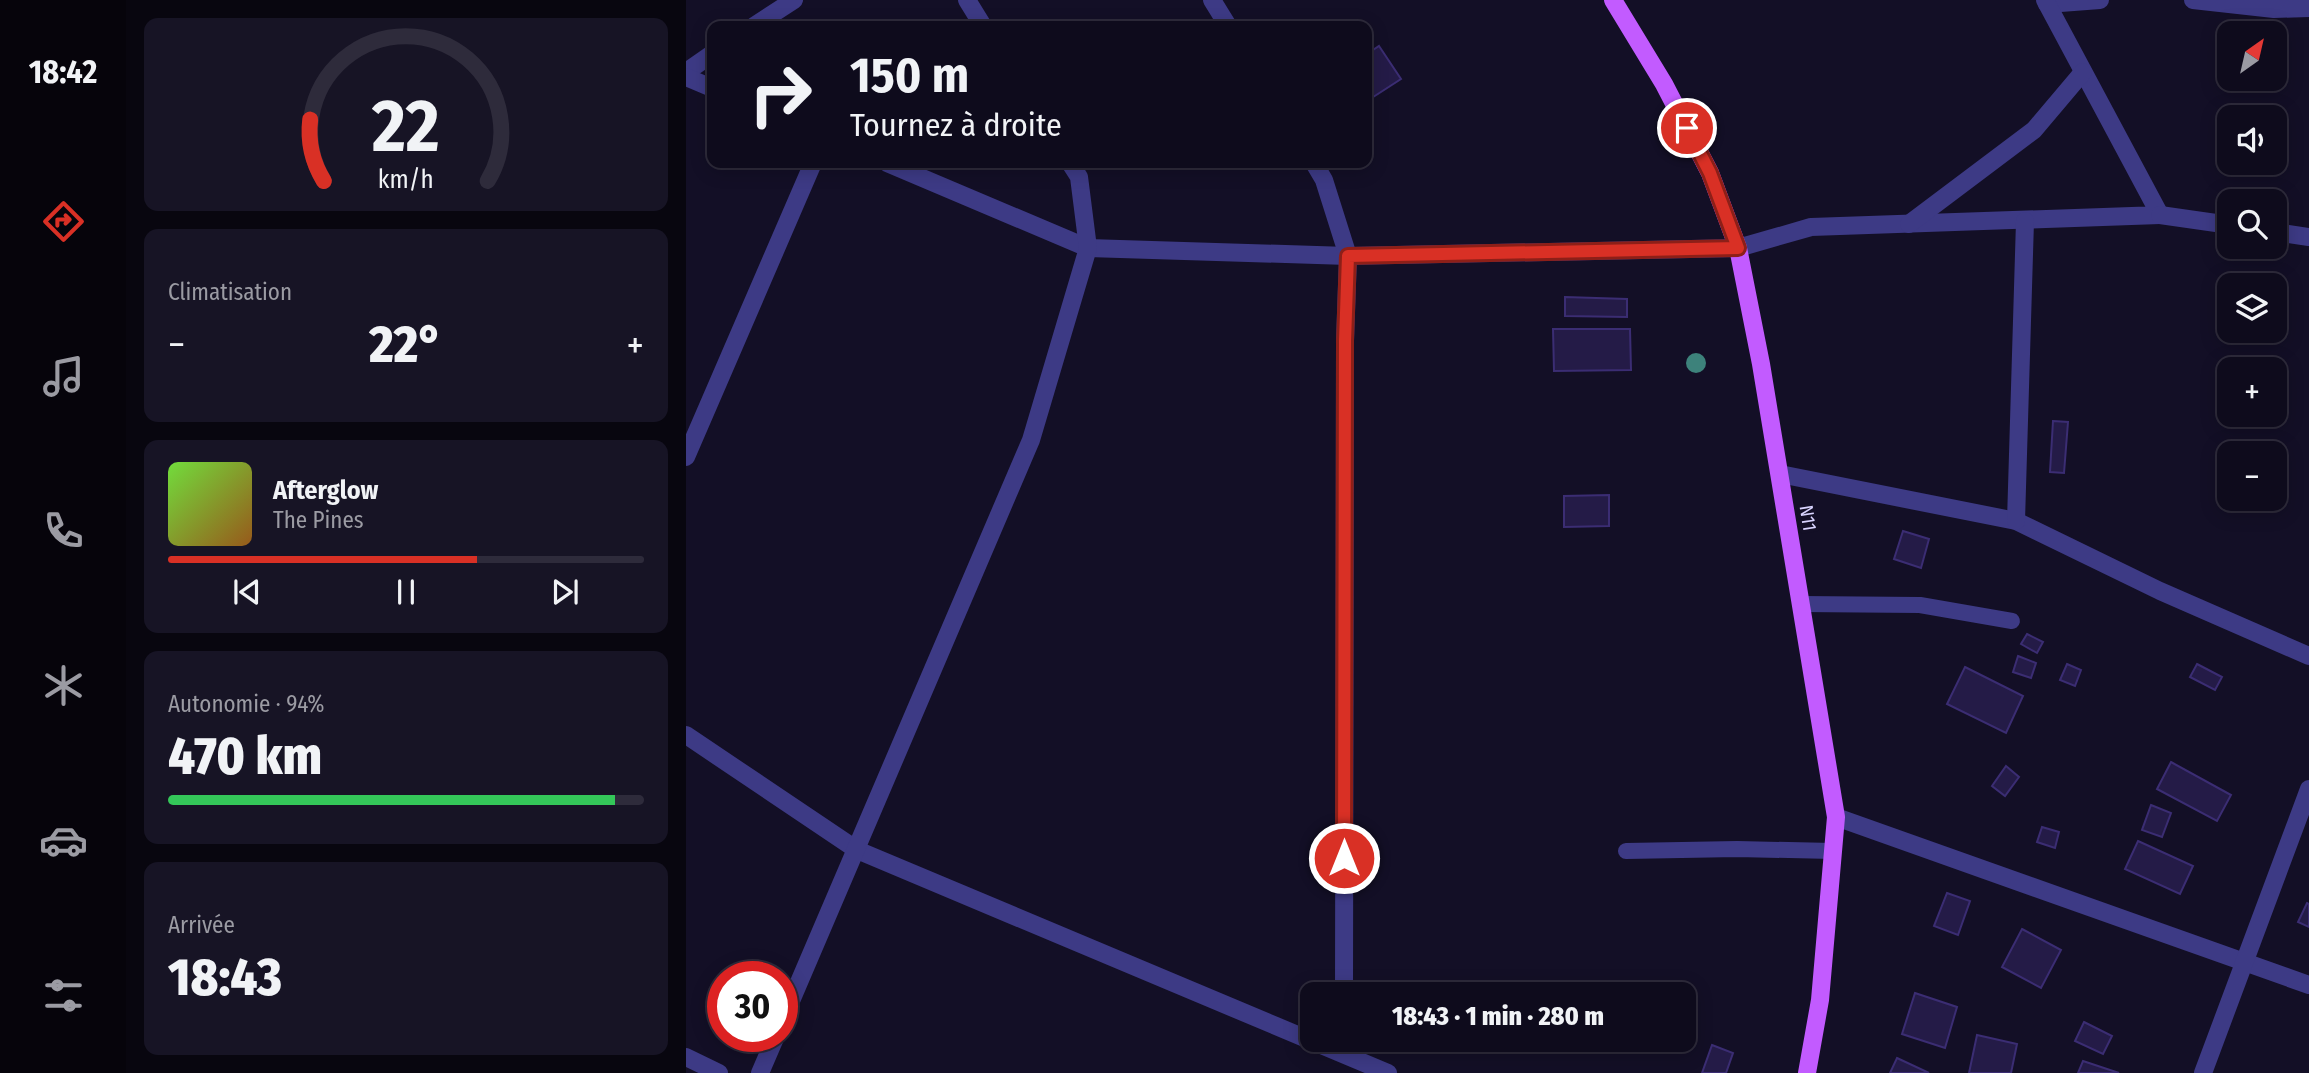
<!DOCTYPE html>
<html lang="fr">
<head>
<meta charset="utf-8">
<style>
	:root { --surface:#0e0b1c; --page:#171425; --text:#f1f3f6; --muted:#9b9ba3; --line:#2e2b3b; --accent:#d93025 }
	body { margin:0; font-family:"Fira Sans Condensed",sans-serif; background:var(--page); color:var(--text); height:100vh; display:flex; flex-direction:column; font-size:26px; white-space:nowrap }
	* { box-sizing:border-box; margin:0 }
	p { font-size:23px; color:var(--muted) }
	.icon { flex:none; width:38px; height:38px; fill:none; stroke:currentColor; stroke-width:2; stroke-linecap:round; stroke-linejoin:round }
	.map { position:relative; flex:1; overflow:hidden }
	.side { display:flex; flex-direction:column; gap:18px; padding:18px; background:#08060f; width:560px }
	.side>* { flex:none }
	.hud { position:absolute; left:21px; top:21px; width:665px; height:147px; border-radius:14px; box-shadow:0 4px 18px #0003,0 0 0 2px var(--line); background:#0e0b1c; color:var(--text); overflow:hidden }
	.needle { width:46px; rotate:34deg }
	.controls { position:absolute; left:1531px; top:21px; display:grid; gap:14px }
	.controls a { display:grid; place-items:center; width:70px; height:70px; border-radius:14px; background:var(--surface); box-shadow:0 4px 18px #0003,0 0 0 2px var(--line); font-size:35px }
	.speed { position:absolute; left:21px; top:961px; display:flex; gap:14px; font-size:35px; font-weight:700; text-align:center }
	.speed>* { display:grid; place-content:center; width:91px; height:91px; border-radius:50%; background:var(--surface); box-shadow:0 4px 18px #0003,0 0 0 2px var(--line); line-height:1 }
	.speed .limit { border:10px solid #d22; background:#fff; color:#111 }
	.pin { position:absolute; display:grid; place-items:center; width:60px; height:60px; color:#fff; margin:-30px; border:4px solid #fff; border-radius:50%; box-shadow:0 2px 7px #0007 }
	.me { position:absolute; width:77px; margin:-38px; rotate:0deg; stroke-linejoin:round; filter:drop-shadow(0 0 5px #0008) }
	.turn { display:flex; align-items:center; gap:24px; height:147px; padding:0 28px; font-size:32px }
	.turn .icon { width:91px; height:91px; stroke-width:2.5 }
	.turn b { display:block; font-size:49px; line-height:60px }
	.big { font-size:52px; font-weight:800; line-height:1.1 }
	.side .card { flex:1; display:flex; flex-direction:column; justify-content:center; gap:10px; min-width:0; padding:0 24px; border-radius:14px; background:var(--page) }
	.side .dial { align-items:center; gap:0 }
	.dial svg { height:182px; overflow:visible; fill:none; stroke:var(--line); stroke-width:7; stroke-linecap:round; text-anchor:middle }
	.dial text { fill:var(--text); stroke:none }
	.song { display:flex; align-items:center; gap:21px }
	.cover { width:84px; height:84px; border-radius:10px; background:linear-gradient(135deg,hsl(100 70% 55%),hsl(30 70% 35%)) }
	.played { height:7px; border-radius:4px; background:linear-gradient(90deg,var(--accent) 65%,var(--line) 65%) }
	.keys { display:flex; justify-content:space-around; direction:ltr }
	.heat { display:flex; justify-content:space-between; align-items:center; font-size:38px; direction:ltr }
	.charge { height:10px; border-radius:5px; background:linear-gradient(90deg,#34c759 94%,var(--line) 0) }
	.trip { position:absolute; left:614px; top:982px; width:396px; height:70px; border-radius:14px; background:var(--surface); box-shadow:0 4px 18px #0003,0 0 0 2px var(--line); font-weight:800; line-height:70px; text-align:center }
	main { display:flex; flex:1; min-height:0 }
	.dock { display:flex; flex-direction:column; width:126px; justify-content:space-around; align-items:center; background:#06040b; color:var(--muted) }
	.dock .icon { width:49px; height:49px }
	.dock .selected { color:var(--accent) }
	.dock b { font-size:32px; color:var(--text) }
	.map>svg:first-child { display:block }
	.building { fill:#241b47; stroke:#3b2d73; stroke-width:2 }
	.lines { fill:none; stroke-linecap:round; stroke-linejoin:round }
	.lane { stroke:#3d3a85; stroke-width:16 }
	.street { stroke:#3d3a85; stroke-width:18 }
	.primary { stroke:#c25bff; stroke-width:18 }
	.tree { fill:#3d827b }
	.route-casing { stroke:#8d1f18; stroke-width:18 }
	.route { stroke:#d93025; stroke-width:12 }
	.labels { text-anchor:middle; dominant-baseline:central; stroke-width:7; stroke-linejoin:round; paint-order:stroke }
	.street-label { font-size:19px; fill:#d9d4ff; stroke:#130f26 }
</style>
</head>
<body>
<main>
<nav class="dock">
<b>18:42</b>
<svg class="icon selected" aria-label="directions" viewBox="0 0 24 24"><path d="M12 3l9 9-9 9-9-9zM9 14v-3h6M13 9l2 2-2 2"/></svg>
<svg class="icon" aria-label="music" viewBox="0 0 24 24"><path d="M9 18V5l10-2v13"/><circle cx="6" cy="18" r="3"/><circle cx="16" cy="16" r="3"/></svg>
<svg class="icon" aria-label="phone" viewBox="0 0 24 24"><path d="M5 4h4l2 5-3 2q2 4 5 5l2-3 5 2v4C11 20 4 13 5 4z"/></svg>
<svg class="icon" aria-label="climate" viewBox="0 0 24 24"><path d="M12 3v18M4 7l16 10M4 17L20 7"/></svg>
<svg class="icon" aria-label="car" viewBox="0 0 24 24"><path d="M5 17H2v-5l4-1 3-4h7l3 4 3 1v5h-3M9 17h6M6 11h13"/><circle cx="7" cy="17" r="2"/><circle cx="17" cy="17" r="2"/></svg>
<svg class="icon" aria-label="filters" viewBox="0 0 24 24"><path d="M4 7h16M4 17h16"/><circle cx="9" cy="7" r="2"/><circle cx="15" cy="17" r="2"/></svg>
</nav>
<section class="side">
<div class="card dial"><svg viewBox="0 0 100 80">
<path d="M14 69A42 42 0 1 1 86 69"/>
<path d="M14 69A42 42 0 0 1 8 42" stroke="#d93025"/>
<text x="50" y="56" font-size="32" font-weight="700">22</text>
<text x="50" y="72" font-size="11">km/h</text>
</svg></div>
<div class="card"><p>Climatisation</p>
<div class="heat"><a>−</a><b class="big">22°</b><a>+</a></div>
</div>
<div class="card">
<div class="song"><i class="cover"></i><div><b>Afterglow</b><p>The Pines</p></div></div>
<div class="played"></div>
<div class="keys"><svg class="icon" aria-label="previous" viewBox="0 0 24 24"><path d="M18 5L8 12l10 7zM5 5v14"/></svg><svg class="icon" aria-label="pause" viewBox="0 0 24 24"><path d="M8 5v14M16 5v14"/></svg><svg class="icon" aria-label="next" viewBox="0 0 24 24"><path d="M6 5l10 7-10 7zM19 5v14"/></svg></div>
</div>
<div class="card"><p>Autonomie · 94%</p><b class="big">470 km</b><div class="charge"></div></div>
<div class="card"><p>Arrivée</p><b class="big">18:43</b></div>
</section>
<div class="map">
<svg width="1623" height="1073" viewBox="0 0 1623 1073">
	<rect width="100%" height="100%" fill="#130f26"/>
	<g class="building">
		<polygon points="693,46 715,79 681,101 681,54"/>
		<polygon points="879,297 941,299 941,317 879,316"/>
		<polygon points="867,329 944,329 945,370 868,371"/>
		<polygon points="1367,421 1382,422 1378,473 1364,472"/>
		<polygon points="923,495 923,526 878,527 878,496"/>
		<polygon points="1217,531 1243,539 1235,568 1208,559"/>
		<polygon points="1341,634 1357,642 1351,653 1335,644"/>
		<polygon points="1332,656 1350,663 1345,678 1327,672"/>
		<polygon points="1381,664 1395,670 1389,686 1374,680"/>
		<polygon points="1511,664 1536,677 1529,690 1504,677"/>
		<polygon points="1279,667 1337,696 1320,733 1261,704"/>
		<polygon points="1485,762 1545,795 1531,821 1471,789"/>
		<polygon points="1320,766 1333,777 1319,796 1306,786"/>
		<polygon points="1465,805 1485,813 1476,837 1456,830"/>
		<polygon points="1356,827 1373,832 1369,848 1351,842"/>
		<polygon points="1452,841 1507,866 1494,894 1439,869"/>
		<polygon points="1261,893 1284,901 1272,935 1248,926"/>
		<polygon points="1621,903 1623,904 1623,927 1612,922"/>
		<polygon points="1336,929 1375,950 1355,988 1316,967"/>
		<polygon points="1229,993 1271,1007 1259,1048 1216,1034"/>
		<polygon points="1398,1022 1426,1036 1417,1054 1389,1041"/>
		<polygon points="1291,1035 1331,1044 1325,1073 1283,1073"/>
		<polygon points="1026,1045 1047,1053 1040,1073 1016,1073"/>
		<polygon points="1211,1058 1243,1073 1204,1073"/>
		<polygon points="1397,1061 1433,1073 1392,1073"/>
	</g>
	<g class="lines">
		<g class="lane">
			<polyline points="1115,604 1234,605 1326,621"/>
			<polyline points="940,851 1051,849 1147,851"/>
		</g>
		<g class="street">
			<polyline points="281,0 297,26"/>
			<polyline points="526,0 542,26"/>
			<polyline points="1507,0 1588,9 1623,8"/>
			<polyline points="1361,4 1414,0"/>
			<polyline points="68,26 108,0"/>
			<polyline points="0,72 26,54"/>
			<polyline points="0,77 26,88"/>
			<polyline points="201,163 402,248 662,256 1052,248 1125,227 1474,215 1359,0"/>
			<polyline points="628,163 638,180 662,256 659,341 658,994"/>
			<polyline points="1474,215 1544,225"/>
			<polyline points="1223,224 1348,130 1397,72"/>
			<polyline points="1589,232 1623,237"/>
			<polyline points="0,457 127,163"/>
			<polyline points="1094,474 1330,521 1474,591 1623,656"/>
			<polyline points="1330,521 1339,221"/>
			<polyline points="0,735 171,850 702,1073"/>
			<polyline points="1150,817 1623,985"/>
			<polyline points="96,1022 345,440 402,248 393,177 384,163"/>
			<polyline points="0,1057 33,1073"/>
			<polyline points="74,1073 90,1036"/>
			<polyline points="1517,1073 1623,789"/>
		</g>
		<polyline class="primary" points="927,0 978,84 1024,173 1052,248 1075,364 1150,817 1134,1000 1121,1073"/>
	</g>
	<circle class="tree" cx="1010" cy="363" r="10"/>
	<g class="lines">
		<g class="route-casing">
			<polyline id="route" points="658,858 659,341 662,256 1052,248 1024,173 1001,128"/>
		</g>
		<use href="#route" class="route"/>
	</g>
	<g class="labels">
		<g class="street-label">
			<text transform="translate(1122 518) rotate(81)">N11</text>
		</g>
	</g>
</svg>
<div class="controls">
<a><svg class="needle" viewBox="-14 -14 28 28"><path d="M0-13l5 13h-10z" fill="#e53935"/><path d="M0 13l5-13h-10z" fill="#9b9ba3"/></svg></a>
<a><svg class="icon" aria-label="sound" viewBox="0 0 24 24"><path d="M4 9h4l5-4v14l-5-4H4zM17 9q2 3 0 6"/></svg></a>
<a><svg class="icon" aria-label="search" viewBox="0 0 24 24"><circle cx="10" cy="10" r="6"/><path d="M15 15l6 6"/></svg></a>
<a><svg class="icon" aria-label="layers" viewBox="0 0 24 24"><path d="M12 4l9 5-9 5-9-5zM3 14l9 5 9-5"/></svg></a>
<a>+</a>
<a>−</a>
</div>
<div class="speed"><div class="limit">30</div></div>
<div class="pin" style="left:1001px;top:128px;background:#d93025"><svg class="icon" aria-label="arrive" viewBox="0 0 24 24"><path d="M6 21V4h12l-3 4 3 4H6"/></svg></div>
<svg class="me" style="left:658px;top:858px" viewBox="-20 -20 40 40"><circle r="17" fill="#d93025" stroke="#fff" stroke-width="3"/><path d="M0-11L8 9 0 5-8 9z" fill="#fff"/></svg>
<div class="trip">18:43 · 1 min · 280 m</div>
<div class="hud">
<div class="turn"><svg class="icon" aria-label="right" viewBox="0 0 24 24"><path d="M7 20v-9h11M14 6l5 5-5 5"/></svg><div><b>150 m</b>Tournez à droite</div></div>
</div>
</div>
</main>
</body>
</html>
